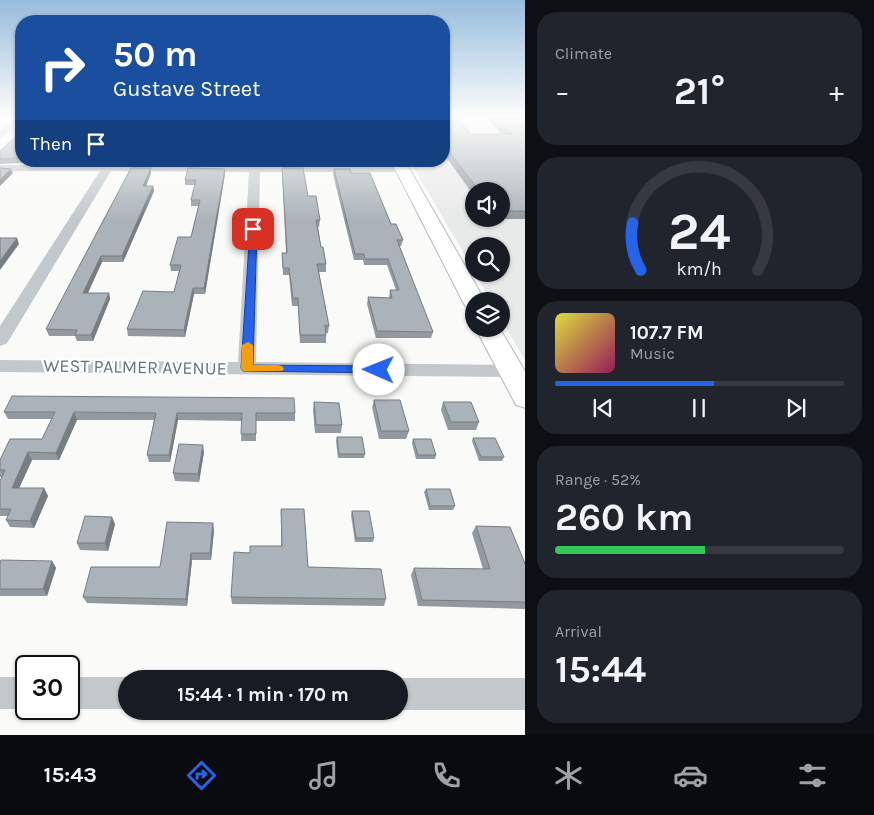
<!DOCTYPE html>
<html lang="en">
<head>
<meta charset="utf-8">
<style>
	:root { --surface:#171b24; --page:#20242c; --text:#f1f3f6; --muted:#9ea1a6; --line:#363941; --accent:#2563eb }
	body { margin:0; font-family:Karla,sans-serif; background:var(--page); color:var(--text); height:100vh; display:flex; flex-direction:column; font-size:19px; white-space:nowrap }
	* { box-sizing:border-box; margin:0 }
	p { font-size:16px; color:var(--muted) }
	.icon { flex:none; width:28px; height:28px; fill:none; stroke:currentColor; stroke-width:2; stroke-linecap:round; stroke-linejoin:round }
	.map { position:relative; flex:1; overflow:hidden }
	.details { display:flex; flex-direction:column; gap:12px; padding:12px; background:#0d0f14; width:349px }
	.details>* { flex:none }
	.hud { position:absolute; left:15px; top:15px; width:435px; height:152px; border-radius:20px; box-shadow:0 1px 4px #0004; background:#1a4fa0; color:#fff; overflow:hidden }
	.fabs { position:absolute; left:465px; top:182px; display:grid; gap:10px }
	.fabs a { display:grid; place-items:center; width:45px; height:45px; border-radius:50%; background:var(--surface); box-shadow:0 1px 4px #0004; font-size:25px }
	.speed { position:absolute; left:15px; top:655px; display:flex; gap:10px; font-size:25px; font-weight:700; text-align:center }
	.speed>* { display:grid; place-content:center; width:65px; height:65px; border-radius:50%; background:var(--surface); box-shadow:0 1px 4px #0004; line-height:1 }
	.speed .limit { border:2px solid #111; border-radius:8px; background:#fff; color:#111 }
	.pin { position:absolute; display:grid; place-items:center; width:42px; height:42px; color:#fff; margin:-21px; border-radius:10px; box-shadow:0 2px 8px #0006 }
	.me { position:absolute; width:55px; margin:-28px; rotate:271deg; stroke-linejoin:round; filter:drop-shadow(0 0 4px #0008) }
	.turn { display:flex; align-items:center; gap:18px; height:105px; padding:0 15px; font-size:22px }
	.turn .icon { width:65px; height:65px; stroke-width:2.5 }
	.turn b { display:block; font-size:35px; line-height:42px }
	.then { display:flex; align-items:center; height:48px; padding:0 15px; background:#0003; gap:10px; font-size:19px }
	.big { font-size:38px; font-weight:700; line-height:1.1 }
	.details .tile { flex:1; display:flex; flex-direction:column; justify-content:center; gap:8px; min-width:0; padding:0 18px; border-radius:20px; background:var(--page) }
	.details .dial { align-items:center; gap:0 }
	.dial svg { height:130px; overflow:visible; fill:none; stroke:var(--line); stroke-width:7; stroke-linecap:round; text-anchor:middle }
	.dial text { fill:var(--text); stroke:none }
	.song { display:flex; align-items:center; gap:15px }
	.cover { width:60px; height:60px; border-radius:8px; background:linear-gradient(135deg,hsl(60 70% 55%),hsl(330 70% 35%)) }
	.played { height:5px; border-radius:2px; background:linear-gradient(90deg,var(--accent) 55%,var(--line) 55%) }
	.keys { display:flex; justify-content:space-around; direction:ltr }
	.heat { display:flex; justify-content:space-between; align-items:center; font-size:28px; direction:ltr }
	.charge { height:8px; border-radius:4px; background:linear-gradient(90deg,#34c759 52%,var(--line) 0) }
	.trip { position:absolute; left:118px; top:670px; width:290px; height:50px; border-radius:25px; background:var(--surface); box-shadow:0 1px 4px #0004; font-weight:700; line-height:50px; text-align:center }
	.dock { display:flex; height:80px; justify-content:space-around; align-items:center; background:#090b0e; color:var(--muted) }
	.dock .icon { width:35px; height:35px }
	.dock .on { color:var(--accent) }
	.dock b { font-size:22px; color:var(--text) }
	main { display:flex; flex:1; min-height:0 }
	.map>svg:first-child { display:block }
	.built { fill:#e8e9e9; fill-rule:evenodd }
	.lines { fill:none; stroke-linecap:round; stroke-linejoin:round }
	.secondary-casing { stroke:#b3babf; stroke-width:2 }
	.minor { fill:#c3c8cc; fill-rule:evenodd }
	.secondary { fill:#fff; fill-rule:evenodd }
	.wall { fill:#929a9f }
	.shaded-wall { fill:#777d82 }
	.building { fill:#aab3b9; stroke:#777d82 }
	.route { fill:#2563eb; stroke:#184099 }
	.slow { fill:#f59e0b }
	.labels { text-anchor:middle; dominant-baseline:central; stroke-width:5; stroke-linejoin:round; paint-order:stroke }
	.street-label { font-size:18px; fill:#657683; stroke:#fff }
</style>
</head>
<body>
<main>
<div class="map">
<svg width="526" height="735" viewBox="0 0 526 735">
	<rect width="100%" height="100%" fill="#fafaf8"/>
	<path class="built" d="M444 117H525V360L501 319V301H491L475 274H501V246H474V271L410 161H444ZM474 191H501V219H474Z"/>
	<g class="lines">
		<g class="secondary-casing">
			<g id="secondary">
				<polygon points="391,161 405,161 485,301 474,301 474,309 466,307 463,302"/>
				<polygon points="476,329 500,329 526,373 526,408 516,405"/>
			</g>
		</g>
		<g class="minor">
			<polygon points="17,117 21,117 21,122 0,138 0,130"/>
			<polygon points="107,161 117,161 115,165 250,165 250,161 260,161 260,165 407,167 408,169 407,171 403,172 260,172 256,362 511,365 518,366 520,371 518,376 511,377 0,372 0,360 238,362 249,172 111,171 9,340 6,344 0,346 0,326 100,171 0,171 0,165 104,165"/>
			<polygon points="0,677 26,677 27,709 0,709"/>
			<polygon points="69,677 126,677 130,679 126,679 126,709 68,709"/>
			<polygon points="399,678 526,678 526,710 399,710 399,679 397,679"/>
		</g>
		<use href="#secondary" class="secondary"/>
	</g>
	<g class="wall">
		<polygon points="444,117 471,134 502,134 485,117 526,117 526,219 490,219 501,219 501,191 474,191 474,196 444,154"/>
		<polygon points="21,132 21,161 24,161 22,163 0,164 0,151"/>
		<polygon points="137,161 157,161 156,163 137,163"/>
		<rect x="191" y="161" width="36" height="2"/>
		<polygon points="281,161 301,161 301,164 281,163"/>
		<polygon points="330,161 347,161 347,164 331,164"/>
		<polygon points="282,168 308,196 320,220 319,227 318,227 321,247 326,264 326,272 319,272 329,326 328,333 326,333 326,343 300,343 298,306 292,306 289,275 283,275 282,253 286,253"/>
		<polygon points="225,169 225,174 205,294 194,294 185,337 128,336 127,329 174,292 179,271 171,271 170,265 191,237 199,206 191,206 191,200 195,185 185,185 185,180"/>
		<polygon points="334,169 351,173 403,240 401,246 399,246 433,332 431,338 376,338 367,304 368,297 389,298 390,290 396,290 387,265 364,265 363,260 354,260 333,174"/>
		<polygon points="151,173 146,186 153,186 154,191 123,262 102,262 88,293 109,293 110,299 93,341 77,341 75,336 49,336 46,329"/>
		<polygon points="374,400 409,431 406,439 379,439 372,407"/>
		<polygon points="314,402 342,425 341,433 315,433 313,410"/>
		<polygon points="443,402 479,422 476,430 448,430 441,410"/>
		<polygon points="4,412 295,413 295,421 256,421 256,441 241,441 242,421 178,420 170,462 149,462 147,455 154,420 77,420 59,460 32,460 19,488 44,488 48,496 34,528 10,527 6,520 8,516 0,516 0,481 2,477 0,477 0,460 42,439 52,419 8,419"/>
		<polygon points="337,437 365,454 364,458 338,458 336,441"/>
		<polygon points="473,438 504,457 502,461 479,461 472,441"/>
		<polygon points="413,439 436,455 435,459 416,459 412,443"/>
		<polygon points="204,452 199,482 175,481 173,473"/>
		<polygon points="426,489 455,506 453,510 429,510 424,492"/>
		<polygon points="281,509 308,567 386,599 384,606 232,604 231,597 250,553 281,546"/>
		<polygon points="352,511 374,538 373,542 355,542 351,515"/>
		<polygon points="115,524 108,551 80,550 77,543"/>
		<polygon points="476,526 526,566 526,609 418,606 411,575 414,568 483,569 472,533"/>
		<polygon points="214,530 211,560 192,560 187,606 87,603 83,597 160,567"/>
		<polygon points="52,561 56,568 47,596 0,596 0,563"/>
	</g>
	<g class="shaded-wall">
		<polygon points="151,168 151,173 144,191 143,186"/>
		<polygon points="11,169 13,173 0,186 0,180"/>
		<polygon points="225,169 225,174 205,294 204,288"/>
		<polygon points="153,186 154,191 123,262 122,256"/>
		<polygon points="17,238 19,244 0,270 0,261"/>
		<polygon points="101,256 102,262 85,299 83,293"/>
		<polygon points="193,288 194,294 185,337 184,330"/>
		<polygon points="109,293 110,299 93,341 91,335"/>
		<polygon points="74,412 77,420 59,460 56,453"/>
		<polygon points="177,413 178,420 170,462 169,455"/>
		<polygon points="203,445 204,452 199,482 198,474"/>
		<polygon points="28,452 32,460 16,495 12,488"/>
		<polygon points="44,488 48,496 34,528 30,521"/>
		<polygon points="112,517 115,524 108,551 105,543"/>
		<polygon points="213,523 214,530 211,560 210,553"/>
		<polygon points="191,553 192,560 187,606 186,599"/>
		<polygon points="52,561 56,568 47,596 43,589"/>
	</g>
	<g class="building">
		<polygon points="444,117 456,117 471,134 512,134 493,117 526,117 526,211 501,211 501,191 479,191 444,145"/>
		<polygon points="21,132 21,158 0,159 0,151"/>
		<polygon points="0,168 11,169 0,180"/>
		<polygon points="131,168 151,168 143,186 153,186 122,256 101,256 83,293 109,293 91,335 75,335 77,330 46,329"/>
		<polygon points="188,168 225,169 204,288 193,288 184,330 127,329 143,291 174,292 181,265 170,265 178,237 191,237 200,200 191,200 196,180 185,180"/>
		<polygon points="282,168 303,168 308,196 316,196 320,220 316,220 321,247 323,247 326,264 317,264 329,326 325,325 326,335 300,335 298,298 293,298 289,268 283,268 282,253 287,253"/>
		<polygon points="334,169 350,169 351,173 370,173 391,224 396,224 403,240 397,240 433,332 377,331 368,297 392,298 390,290 399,290 388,259 365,259 364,254 355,254"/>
		<polygon points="0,238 17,238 0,261"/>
		<polygon points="12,396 294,398 295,413 256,413 256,434 241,434 242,413 177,413 169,455 147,455 156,413 74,412 56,453 28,452 12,488 44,488 30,521 6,520 11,509 0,509 0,481 5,470 0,470 0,460 10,439 42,439 55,412 4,412"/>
		<polygon points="374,400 400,400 409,431 381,431"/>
		<polygon points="314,402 339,403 342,425 316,425"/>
		<polygon points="443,402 471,402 479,422 451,422"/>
		<polygon points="337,437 362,437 365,454 339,454"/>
		<polygon points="473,438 495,438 504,457 481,457"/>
		<polygon points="413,439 431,439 436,455 418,455"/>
		<polygon points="179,444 203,445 198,474 173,473"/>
		<polygon points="426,489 450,489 455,506 430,506"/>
		<polygon points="281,509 304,509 308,567 381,569 386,599 231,597 234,552 250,553 250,546 282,546"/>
		<polygon points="352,511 369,511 374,538 356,538"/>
		<polygon points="85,516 112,517 105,543 77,543"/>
		<polygon points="167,522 213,523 210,553 191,553 186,599 83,597 91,567 160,567"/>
		<polygon points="476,526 510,527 526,566 526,602 422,600 414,568 490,569"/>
		<polygon points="1,560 52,561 43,589 0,589 0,563"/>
	</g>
	<linearGradient id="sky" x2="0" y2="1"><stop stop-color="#96bcdc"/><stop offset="0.53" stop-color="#fdfdfc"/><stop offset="1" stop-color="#fdfdfc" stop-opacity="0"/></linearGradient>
	<rect width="526" height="220" fill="url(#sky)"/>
	<polygon class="route" points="250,227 257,229 253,365 379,366 384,370 383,373 243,371 241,368"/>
	<polygon class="slow" points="248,342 253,345 253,365 278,365 282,366 284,369 282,371 243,371 241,368 242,345"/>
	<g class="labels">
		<g class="street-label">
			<text transform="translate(135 367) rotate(1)">WEST PALMER AVENUE</text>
		</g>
	</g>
</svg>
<div class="fabs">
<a><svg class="icon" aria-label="sound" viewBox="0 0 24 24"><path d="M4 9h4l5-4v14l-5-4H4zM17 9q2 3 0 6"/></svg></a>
<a><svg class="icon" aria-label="search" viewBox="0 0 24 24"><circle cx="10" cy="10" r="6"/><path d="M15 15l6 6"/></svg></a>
<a><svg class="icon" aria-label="layers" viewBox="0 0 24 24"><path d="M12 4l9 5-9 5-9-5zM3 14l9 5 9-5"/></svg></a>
</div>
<div class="speed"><div class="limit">30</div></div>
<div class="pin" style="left:253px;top:229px;background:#d93025"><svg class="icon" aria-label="arrive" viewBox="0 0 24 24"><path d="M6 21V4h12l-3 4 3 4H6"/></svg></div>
<svg class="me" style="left:379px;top:370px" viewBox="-20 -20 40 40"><circle r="19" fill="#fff"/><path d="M0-13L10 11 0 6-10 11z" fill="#2563eb"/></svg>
<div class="trip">15:44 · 1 min · 170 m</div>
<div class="hud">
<div class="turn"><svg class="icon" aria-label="right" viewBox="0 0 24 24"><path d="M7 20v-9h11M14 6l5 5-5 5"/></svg><div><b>50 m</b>Gustave Street</div></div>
<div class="then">Then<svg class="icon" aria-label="arrive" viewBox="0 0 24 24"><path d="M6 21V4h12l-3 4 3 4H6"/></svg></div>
</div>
</div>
<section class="details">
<div class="tile"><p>Climate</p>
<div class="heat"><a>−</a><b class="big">21°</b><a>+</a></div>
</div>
<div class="tile dial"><svg viewBox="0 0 100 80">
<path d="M14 69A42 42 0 1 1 86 69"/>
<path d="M14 69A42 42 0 0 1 9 40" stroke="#2563eb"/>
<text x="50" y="56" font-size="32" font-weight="700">24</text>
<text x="50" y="72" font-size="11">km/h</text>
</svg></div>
<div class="tile">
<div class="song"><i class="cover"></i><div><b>107.7 FM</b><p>Music</p></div></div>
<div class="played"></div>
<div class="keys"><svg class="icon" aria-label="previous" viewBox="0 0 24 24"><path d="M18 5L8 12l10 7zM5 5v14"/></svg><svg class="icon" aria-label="pause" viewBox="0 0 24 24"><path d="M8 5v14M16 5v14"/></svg><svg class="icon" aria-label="next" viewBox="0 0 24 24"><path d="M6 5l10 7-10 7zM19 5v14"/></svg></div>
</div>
<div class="tile"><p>Range · 52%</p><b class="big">260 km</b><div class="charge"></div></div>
<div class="tile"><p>Arrival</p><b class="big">15:44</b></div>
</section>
</main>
<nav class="dock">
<b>15:43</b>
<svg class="icon on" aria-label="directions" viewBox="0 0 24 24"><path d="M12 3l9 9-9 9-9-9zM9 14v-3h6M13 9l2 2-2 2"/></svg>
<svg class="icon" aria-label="music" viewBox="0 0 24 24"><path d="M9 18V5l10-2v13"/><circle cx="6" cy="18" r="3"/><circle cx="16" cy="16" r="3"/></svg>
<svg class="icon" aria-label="phone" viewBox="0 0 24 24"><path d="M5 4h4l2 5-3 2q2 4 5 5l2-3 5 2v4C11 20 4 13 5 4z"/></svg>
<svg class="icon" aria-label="climate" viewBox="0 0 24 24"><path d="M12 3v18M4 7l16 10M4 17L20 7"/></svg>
<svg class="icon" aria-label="car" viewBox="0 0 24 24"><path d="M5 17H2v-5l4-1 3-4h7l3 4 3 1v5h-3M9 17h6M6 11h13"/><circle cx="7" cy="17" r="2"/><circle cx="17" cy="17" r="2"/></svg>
<svg class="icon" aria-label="filters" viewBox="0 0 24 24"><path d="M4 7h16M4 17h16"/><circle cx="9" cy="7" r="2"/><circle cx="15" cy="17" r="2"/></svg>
</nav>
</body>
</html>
